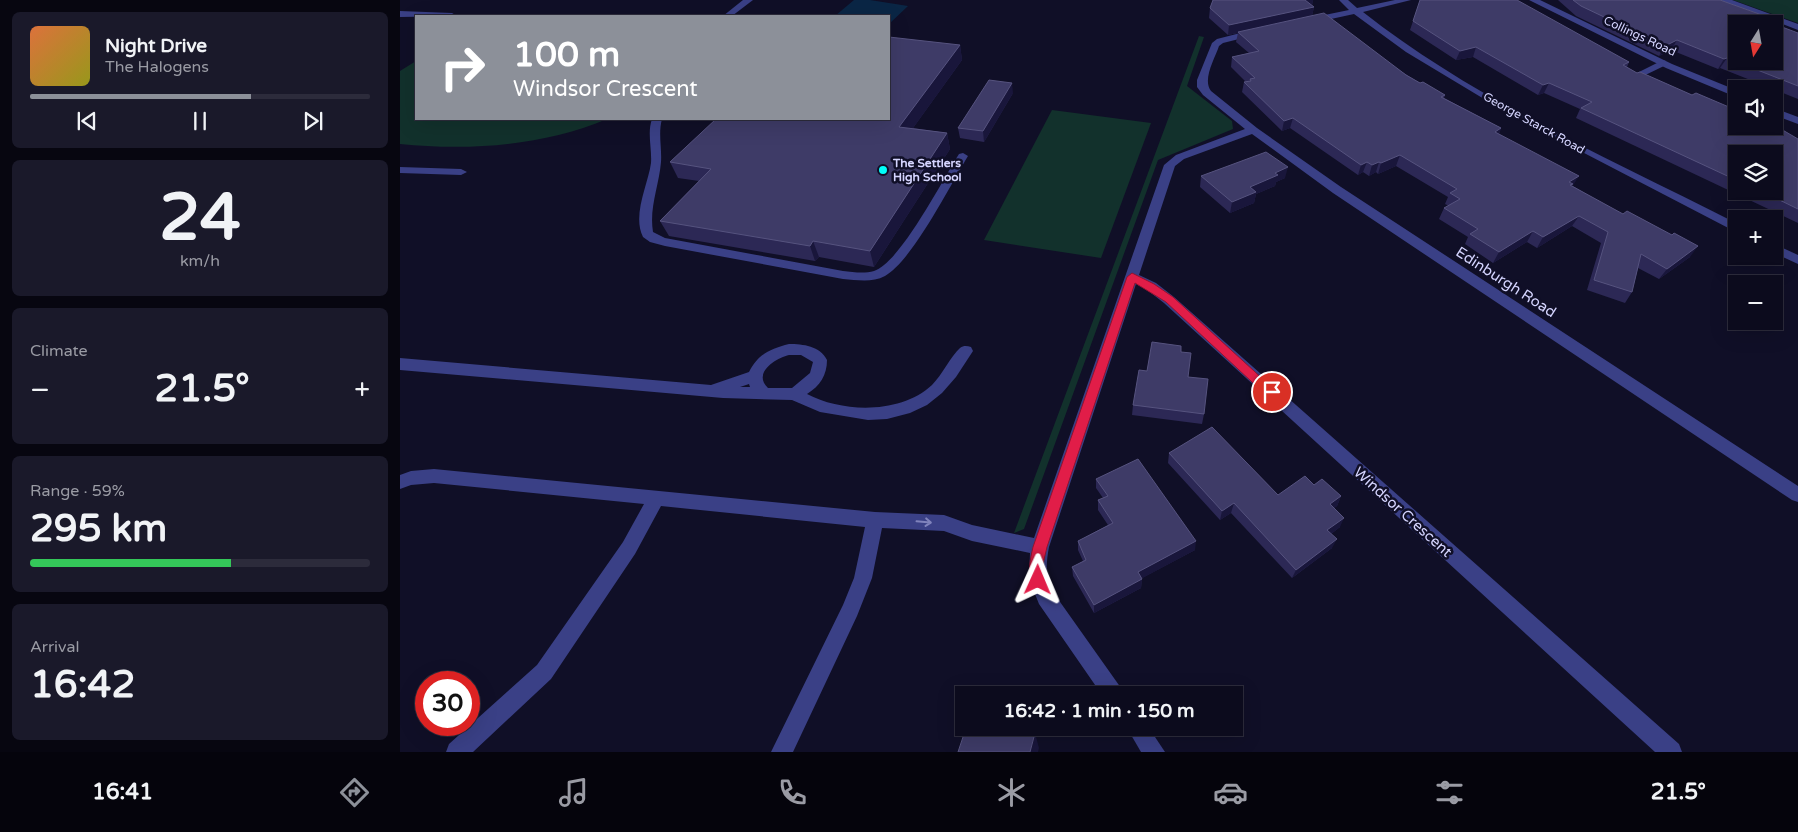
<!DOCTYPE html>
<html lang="en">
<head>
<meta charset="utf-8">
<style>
	:root { --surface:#0c0b1d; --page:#1a192a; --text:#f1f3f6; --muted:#9a9ba4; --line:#2c2b3b; --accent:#8c9099 }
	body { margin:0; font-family:"Varela Round",sans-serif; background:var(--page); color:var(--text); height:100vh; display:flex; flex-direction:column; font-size:19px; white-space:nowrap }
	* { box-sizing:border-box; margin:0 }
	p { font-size:16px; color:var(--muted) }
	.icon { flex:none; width:28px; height:28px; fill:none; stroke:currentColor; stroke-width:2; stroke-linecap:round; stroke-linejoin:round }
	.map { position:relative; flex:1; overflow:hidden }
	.drawer { display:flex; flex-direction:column; gap:12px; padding:12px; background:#070610; width:400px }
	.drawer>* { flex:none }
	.top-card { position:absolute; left:15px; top:15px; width:475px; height:105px; border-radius:0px; box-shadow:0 5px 20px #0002,0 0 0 1px var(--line); background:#8c9099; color:#fff; overflow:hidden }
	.needle { width:32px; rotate:191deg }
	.buttons { position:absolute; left:1328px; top:15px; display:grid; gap:10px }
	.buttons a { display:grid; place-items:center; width:55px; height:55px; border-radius:0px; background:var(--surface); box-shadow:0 5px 20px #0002,0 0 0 1px var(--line); font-size:25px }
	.speed { position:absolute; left:15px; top:671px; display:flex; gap:10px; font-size:25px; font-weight:700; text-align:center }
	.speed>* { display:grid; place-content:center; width:65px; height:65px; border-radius:50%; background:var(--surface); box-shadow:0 5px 20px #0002,0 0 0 1px var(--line); line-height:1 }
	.speed .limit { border:8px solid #d22; background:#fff; color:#111 }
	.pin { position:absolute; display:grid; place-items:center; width:42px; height:42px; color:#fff; margin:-21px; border:2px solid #fff; border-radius:50%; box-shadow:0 1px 5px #0007 }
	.me { position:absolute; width:55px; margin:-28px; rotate:1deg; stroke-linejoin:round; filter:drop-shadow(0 0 4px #0008) }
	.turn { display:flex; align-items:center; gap:18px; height:105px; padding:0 15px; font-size:22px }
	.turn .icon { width:65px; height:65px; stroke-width:2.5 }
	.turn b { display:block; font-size:35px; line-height:42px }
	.big { font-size:38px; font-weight:800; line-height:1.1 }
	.drawer .card { flex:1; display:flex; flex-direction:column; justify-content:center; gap:8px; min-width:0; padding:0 18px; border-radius:8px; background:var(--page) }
	.drawer .dial { align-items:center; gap:0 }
	.dial b { font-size:65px; line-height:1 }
	.song { display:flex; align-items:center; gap:15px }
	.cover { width:60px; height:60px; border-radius:8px; background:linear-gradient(135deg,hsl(20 70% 55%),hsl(60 70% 35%)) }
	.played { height:5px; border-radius:2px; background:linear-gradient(90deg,var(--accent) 65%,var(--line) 65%) }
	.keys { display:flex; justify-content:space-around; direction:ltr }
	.heat { display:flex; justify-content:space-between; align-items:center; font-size:28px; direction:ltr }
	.charge { height:8px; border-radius:4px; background:linear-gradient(90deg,#34c759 59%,var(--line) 0) }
	.trip { position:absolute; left:555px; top:686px; width:288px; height:50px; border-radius:0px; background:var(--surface); box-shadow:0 5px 20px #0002,0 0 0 1px var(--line); font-weight:800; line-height:50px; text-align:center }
	.tab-bar { display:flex; height:80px; justify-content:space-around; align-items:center; background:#05040c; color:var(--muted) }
	.tab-bar .icon { width:35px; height:35px }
	.tab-bar .current { color:var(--accent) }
	.tab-bar b { font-size:22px; color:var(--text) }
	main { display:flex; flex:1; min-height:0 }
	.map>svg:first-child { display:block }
	.green { fill:#12312c }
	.water { fill:#0a2645 }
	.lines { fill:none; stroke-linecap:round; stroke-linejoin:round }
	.lane { fill:#3a4086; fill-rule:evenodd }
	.street { fill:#3a4086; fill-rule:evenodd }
	.wall { fill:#2c2855; fill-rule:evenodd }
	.shaded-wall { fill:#19163b }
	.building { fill:#3e3b67; stroke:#56537f }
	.oneway { stroke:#8083bc }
	.route { fill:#e11d48; stroke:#92132f }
	.poi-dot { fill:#01fffa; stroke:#100f27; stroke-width:2 }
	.labels { text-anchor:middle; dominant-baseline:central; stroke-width:5; stroke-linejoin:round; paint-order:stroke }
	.far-street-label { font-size:12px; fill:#d5d5ff; stroke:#100f27 }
	.far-poi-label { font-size:12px; font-weight:bold; fill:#d5d5ff; stroke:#100f27; text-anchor:start }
	.street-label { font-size:15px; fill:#d5d5ff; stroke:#100f27 }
</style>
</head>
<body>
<main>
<section class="drawer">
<div class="card">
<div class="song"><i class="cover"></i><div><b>Night Drive</b><p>The Halogens</p></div></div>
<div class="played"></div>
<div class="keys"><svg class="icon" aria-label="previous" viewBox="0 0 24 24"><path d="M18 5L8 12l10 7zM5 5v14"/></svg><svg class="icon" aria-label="pause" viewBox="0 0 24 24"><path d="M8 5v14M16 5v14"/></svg><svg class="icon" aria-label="next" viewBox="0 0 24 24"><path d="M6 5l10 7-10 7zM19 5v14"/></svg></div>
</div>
<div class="card dial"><b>24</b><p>km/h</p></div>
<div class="card"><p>Climate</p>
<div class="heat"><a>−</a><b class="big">21.5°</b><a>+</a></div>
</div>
<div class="card"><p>Range · 59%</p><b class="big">295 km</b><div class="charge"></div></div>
<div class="card"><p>Arrival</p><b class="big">16:42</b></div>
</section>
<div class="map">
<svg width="1398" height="752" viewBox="0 0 1398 752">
	<rect width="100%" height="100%" fill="#100f27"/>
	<g class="green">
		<polygon points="1333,0 1398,0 1398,23"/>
		<polygon points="799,36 804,37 787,86 832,121 833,129 758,160 624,529 614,533"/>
		<path d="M16 61V119H207C143 146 69 151 0 144V71Z"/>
		<polygon points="652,110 751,123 701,258 584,240"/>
	</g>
	<polygon class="water" points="454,0 470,0 508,6 489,24 489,16 435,16"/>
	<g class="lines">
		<g class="lane">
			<polygon points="1263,60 1266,61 1266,65 1235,80 1232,81 1227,78"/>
			<path d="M252 119H262C258 133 262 148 261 162 259 186 249 208 253 232L265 238 443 271C453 272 464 274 474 271 500 263 543 179 559 154L563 153 568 156C551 184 512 261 485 276 472 283 457 280 443 279L265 246 250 242 243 237C232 215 248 185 251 163 252 148 247 133 252 119Z"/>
		</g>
		<g class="street">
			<polygon points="343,0 353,0 332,16 323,16"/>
			<path d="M939 0H948L957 8 995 0H1011L963 12C1075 100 1210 159 1336 223V232L1109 114 1006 52 954 14 908 24 903 21 905 19 949 10Z"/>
			<polygon points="1129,0 1140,0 1272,64 1336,90 1336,97 1266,68"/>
			<polygon points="1320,0 1332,0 1398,24 1398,30"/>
			<polygon points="0,11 52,13 57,16 0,17"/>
			<path d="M856 29 861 32 859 34 823 43 819 46C815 58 802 80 811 91L857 128 941 187 1398 486V502L1392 500 933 193 852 134 784 159 775 166 739 275 756 283 774 297 1279 744 1282 752H1255L764 303 746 289 736 284 649 547C646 563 645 577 653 592L721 688 724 695H702L639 604 629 579 630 553 572 541 544 531 482 528 472 578 457 616 393 752H371L443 605 454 578 465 527 261 506 235 554 151 679 73 752H46L49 744 137 665 223 542 244 504 34 483 11 485 0 489V475L11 471 34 469 475 512 544 515 572 525 634 538 764 165 776 155 845 129 803 95 797 87V80L812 43 817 39Z"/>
			<polygon points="1374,108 1398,117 1398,124 1374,115"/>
			<polygon points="0,167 61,169 67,172 61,175 0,173"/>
			<polygon points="1374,244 1398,255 1398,264 1374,253"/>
			<path d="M389 344C403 344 420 346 427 360 427 375 420 386 407 394 443 413 501 414 532 385 542 375 551 356 560 348 564 345 567 346 571 347L573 351 556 377 542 393 527 405 510 413 487 419 468 420 420 412 392 400 323 398 0 370V358L311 385 349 372C358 354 370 349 389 344ZM389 355H401L413 362 410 373 392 388H368C352 373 376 358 389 355ZM349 384 350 387H340Z"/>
			<polygon points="727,728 749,728 765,752 741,752"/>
		</g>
	</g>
	<g class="wall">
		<polygon points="813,0 913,0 912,5 914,7 912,16 1020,83 1045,95 1044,98 1101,128 1099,134 1173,186 1290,257 1259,279 1238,268 1232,292 1225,303 1187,290 1201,243 1172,226 1137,248 1127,242 1093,263 1065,244 1068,237 1039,219 1044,208 1049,206 1045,204 1048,197 996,166 978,174 976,172 969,176 963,172 958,175 890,128 882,131 842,92 844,82 846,82 831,67 832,57 849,53 836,42 838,33 828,35 809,18 810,8"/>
		<path d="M1020 0 1229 62 1227 67 1237 73 1398 139V223L1176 118 1180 109 1144 93 1138 95 1073 57 1056 60 1010 30ZM1336 154 1374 191H1336Z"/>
		<polygon points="1158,0 1320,0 1376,20 1374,24 1336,24 1398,33 1398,99 1320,68 1318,69 1271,50 1259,56 1176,16"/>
		<polygon points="560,45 562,60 513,128 547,133 550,149 474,267 419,257 415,261 269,236 260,221 299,181 278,178 270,162"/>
		<polygon points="613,93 584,142 560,138 558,128"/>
		<polygon points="801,176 885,178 876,182 875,186 856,194 854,203 830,213 800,187"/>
		<polygon points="781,352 788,377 804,414 802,424 732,415 733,405 747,371"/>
		<polygon points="769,453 878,495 914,485 941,496 937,506 934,508 940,527 931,534 932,548 892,578 831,513 820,520 768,463"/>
		<polygon points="696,479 795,550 742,578 741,588 694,613 673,576 672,567 683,561 678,550 678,541 708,525 698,510 698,500 703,498 696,488"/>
	</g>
	<g class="shaded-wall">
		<polygon points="902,0 913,0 912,6"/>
		<polygon points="914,7 912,16 828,35 829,25"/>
		<polygon points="1277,40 1271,50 1259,56 1265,46"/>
		<polygon points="560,45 562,60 503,142 499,127"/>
		<polygon points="1076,47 1073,57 1056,60 1060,51"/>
		<polygon points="1327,58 1320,68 1318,69 1324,59"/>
		<polygon points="612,83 613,93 584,142 583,131"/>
		<polygon points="1149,83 1144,93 1138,95 1143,85"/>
		<polygon points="893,118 890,128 882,131 884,121"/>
		<polygon points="1101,128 1097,139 1095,132"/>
		<polygon points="547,133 550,149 474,267 470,251"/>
		<polygon points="1000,155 996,166 978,174 981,163"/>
		<polygon points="967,162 963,172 958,175 961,165"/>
		<polygon points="979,162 976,172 969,176 972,165"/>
		<polygon points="888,167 885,178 876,182 875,186 856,194 854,203 830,213 832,202 850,187 875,173"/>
		<polygon points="1179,176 1172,187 1167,194 1169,182"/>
		<polygon points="1179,216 1172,226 1137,248 1143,237"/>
		<polygon points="1133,231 1127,242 1093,263 1099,252"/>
		<polygon points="413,241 419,257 415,261 410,246"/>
		<polygon points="1298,246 1290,257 1259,279 1267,269"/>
		<polygon points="941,496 937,506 926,514 930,504"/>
		<polygon points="834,503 831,513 820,520 822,511"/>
		<polygon points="944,518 940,527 923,540 927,530"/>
		<polygon points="937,539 932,548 892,578 896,570"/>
		<polygon points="796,541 795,550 737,581 738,572"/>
		<polygon points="742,579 741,588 694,613 694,605"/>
		<polygon points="635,733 639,748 638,752 630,752"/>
	</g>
	<g class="building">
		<polygon points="813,0 905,0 914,7 829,25 810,8"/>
		<polygon points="1020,0 1117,0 1229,62 1223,65 1237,73 1240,72 1292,95 1296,93 1336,110 1336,126 1374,126 1374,125 1398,139 1398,209 1361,191 1374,191 1374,154 1336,154 1336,180 1181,108 1192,102 1149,83 1143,85 1076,47 1060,51 1013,21"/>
		<polygon points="1173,0 1320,0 1376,20 1371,23 1372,24 1336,24 1336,61 1374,61 1374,24 1398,33 1398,86 1327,58 1324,59 1277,40 1265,46 1181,6"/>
		<polygon points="924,13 1006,75 1020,83 1023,82 1045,95 1041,97 1101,128 1095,132 1179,176 1169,182 1173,184 1170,185 1223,214 1227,211 1272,235 1274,233 1298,246 1267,269 1241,254 1232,292 1194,280 1208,232 1179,216 1143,237 1133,231 1099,252 1070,234 1078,229 1044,208 1060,199 1050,193 1057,189 1000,155 981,163 979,162 972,165 967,162 961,165 893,118 884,121 844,82 851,81 850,79 855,78 832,57 859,51 838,32"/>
		<polygon points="489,37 560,45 499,127 547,133 470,251 413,241 410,246 260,221 311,169 270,162 316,119 489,119"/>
		<polygon points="589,80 612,83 583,131 558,128"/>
		<polygon points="866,152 888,167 875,173 878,175 850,187 856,192 832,202 801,176"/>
		<polygon points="752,342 781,346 781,352 791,353 788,377 808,379 804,414 733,405 739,370 747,371"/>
		<polygon points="812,427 878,495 905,476 914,485 922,479 941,496 930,504 944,518 927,530 937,539 896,570 834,503 822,511 769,453"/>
		<polygon points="738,459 796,541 738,572 742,579 694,605 672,567 686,560 678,541 713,523 698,500 708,496 696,479"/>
		<polygon points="566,728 615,728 635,733 630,752 558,752"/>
	</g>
	<defs><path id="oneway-shaft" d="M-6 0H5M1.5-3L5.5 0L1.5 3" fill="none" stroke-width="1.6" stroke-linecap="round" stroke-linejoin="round" transform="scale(1.25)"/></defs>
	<use class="oneway" href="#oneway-shaft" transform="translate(524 522) rotate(5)"/>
	<path class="route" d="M732 273 754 284 773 297 877 392 876 396H867L766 302 735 283 647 547 643 564 645 580 643 585 638 587 633 585C627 572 630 560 633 547L727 277Z"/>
	<circle class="poi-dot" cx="483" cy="170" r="5"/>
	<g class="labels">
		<g class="far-street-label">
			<text transform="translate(1240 36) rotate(25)">Collings Road</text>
			<text transform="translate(1134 123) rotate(29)">George Starck Road</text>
		</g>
		<g class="far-poi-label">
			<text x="493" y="163">The Settlers<tspan x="493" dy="14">High School</tspan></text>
		</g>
		<g class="street-label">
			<text transform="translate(1106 282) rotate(33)">Edinburgh Road</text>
			<text transform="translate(1003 512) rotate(42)">Windsor Crescent</text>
		</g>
	</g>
</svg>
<div class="buttons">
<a><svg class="needle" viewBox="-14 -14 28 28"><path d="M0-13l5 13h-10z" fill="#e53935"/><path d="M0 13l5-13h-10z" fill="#9a9ba4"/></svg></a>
<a><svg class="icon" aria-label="sound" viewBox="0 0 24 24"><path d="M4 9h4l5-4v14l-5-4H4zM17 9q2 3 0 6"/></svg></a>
<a><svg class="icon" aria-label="layers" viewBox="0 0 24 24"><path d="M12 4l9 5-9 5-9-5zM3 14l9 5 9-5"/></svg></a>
<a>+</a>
<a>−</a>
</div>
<div class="speed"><div class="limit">30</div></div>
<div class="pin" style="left:872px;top:392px;background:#d93025"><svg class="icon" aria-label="arrive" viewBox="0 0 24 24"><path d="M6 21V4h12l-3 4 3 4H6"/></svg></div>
<svg class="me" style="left:638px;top:580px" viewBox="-20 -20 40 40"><path d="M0-17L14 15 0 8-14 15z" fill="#e11d48" stroke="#fff" stroke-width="4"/></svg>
<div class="trip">16:42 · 1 min · 150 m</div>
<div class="top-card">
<div class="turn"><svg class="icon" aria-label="right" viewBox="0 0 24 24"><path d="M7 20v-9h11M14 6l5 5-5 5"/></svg><div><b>100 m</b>Windsor Crescent</div></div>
</div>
</div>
</main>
<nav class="tab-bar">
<b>16:41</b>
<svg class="icon current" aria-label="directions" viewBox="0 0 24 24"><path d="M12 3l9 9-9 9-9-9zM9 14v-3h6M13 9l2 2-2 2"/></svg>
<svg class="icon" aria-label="music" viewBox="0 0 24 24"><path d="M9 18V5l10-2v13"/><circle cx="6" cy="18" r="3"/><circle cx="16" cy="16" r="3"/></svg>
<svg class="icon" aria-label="phone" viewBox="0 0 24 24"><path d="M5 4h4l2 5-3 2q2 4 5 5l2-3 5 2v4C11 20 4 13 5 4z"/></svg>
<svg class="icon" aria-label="climate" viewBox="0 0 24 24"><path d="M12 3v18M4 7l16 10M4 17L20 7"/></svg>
<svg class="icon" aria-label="car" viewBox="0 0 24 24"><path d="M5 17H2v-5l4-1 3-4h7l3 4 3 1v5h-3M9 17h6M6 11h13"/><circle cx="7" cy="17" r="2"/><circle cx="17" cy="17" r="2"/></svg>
<svg class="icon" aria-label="filters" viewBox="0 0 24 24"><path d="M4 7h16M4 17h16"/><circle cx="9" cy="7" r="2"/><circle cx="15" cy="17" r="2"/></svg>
<b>21.5°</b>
</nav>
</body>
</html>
